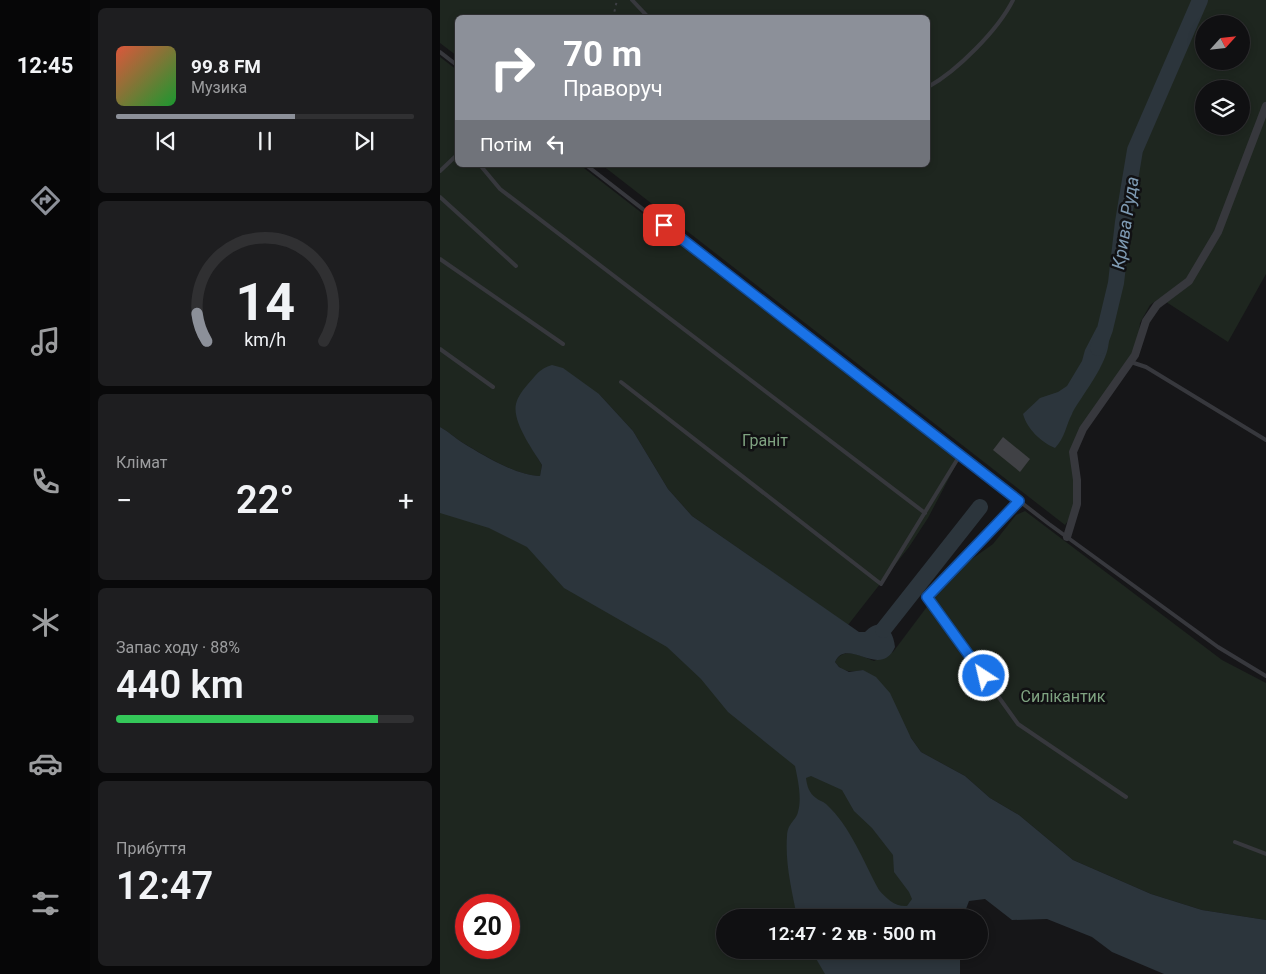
<!DOCTYPE html>
<html lang="uk">
<head>
<meta charset="utf-8">
<style>
	:root { --surface:#101012; --page:#1e1e20; --text:#f1f3f6; --muted:#9c9d9f; --line:#303032; --accent:#8c9099 }
	body { margin:0; font-family:Roboto,sans-serif; background:var(--page); color:var(--text); height:100vh; display:flex; flex-direction:column; font-size:19px; white-space:nowrap }
	* { box-sizing:border-box; margin:0 }
	p { font-size:16px; color:var(--muted) }
	.icon { flex:none; width:28px; height:28px; fill:none; stroke:currentColor; stroke-width:2; stroke-linecap:round; stroke-linejoin:round }
	.map { position:relative; flex:1; overflow:hidden }
	.side { display:flex; flex-direction:column; gap:8px; padding:8px; background:#09090a; width:350px }
	.side>* { flex:none }
	.hud { position:absolute; left:15px; top:15px; width:475px; height:152px; border-radius:8px; box-shadow:0 2px 8px #0003,0 0 0 1px var(--line); background:#8c9099; color:#fff; overflow:hidden }
	.needle { width:32px; rotate:63deg }
	.fabs { position:absolute; left:755px; top:15px; display:grid; gap:10px }
	.fabs a { display:grid; place-items:center; width:55px; height:55px; border-radius:50%; background:var(--surface); box-shadow:0 2px 8px #0003,0 0 0 1px var(--line); font-size:25px }
	.speed { position:absolute; left:15px; top:894px; display:flex; gap:10px; font-size:25px; font-weight:700; text-align:center }
	.speed>* { display:grid; place-content:center; width:65px; height:65px; border-radius:50%; background:var(--surface); box-shadow:0 2px 8px #0003,0 0 0 1px var(--line); line-height:1 }
	.speed .limit { border:8px solid #d22; background:#fff; color:#111 }
	.pin { position:absolute; display:grid; place-items:center; width:42px; height:42px; color:#fff; margin:-21px; border-radius:10px; box-shadow:0 2px 8px #0006 }
	.me { position:absolute; width:55px; margin:-28px; rotate:325deg; stroke-linejoin:round; filter:drop-shadow(0 0 4px #0008) }
	.turn { display:flex; align-items:center; gap:18px; height:105px; padding:0 25px; font-size:22px }
	.turn .icon { width:65px; height:65px; stroke-width:2.5 }
	.turn b { display:block; font-size:35px; line-height:42px }
	.then { display:flex; align-items:center; height:48px; padding:0 25px; background:#0003; gap:10px; font-size:19px }
	.big { font-size:38px; font-weight:600; line-height:1.1 }
	.side .widget { flex:1; display:flex; flex-direction:column; justify-content:center; gap:8px; min-width:0; padding:0 18px; border-radius:8px; background:var(--page) }
	.side .dial { align-items:center; gap:0 }
	.dial svg { height:130px; overflow:visible; fill:none; stroke:var(--line); stroke-width:7; stroke-linecap:round; text-anchor:middle }
	.dial text { fill:var(--text); stroke:none }
	.song { display:flex; align-items:center; gap:15px }
	.cover { width:60px; height:60px; border-radius:8px; background:linear-gradient(135deg,hsl(10 70% 55%),hsl(130 70% 35%)) }
	.played { height:5px; border-radius:2px; background:linear-gradient(90deg,var(--accent) 60%,var(--line) 60%) }
	.keys { display:flex; justify-content:space-around; direction:ltr }
	.heat { display:flex; justify-content:space-between; align-items:center; font-size:28px; direction:ltr }
	.charge { height:8px; border-radius:4px; background:linear-gradient(90deg,#34c759 88%,var(--line) 0) }
	.trip { position:absolute; left:276px; top:909px; width:272px; height:50px; border-radius:25px; background:var(--surface); box-shadow:0 2px 8px #0003,0 0 0 1px var(--line); font-weight:600; line-height:50px; text-align:center }
	main { display:flex; flex:1; min-height:0 }
	.menu { display:flex; flex-direction:column; width:90px; justify-content:space-around; align-items:center; background:#060607; color:var(--muted) }
	.menu .icon { width:35px; height:35px }
	.menu .selected { color:var(--accent) }
	.menu b { font-size:22px; color:var(--text) }
	.map>svg:first-child { display:block }
	.green { fill:#1e261f; fill-rule:evenodd }
	.water { fill:#2c353c; fill-rule:evenodd }
	.lines { fill:none; stroke-linecap:round; stroke-linejoin:round }
	.river { stroke:#2c353c; stroke-width:16 }
	.building { fill:#404145 }
	.path { stroke:#3d3f44; stroke-width:2; stroke-dasharray:2.5 4; stroke-linecap:butt }
	.lane { stroke:#37383d; stroke-width:4 }
	.street { stroke:#37383d; stroke-width:8 }
	.route-casing { stroke:#114b97; stroke-width:12 }
	.route { stroke:#1a73e8; stroke-width:9 }
	.labels { text-anchor:middle; dominant-baseline:central; stroke-width:5; stroke-linejoin:round; paint-order:stroke }
	.park-label { font-size:16px; fill:#7fa381; stroke:#111113 }
	.water-label { font-size:18px; font-style:italic; fill:#7f9bb3; stroke:#111113 }
</style>
</head>
<body>
<main>
<nav class="menu">
<b>12:45</b>
<svg class="icon selected" aria-label="directions" viewBox="0 0 24 24"><path d="M12 3l9 9-9 9-9-9zM9 14v-3h6M13 9l2 2-2 2"/></svg>
<svg class="icon" aria-label="music" viewBox="0 0 24 24"><path d="M9 18V5l10-2v13"/><circle cx="6" cy="18" r="3"/><circle cx="16" cy="16" r="3"/></svg>
<svg class="icon" aria-label="phone" viewBox="0 0 24 24"><path d="M5 4h4l2 5-3 2q2 4 5 5l2-3 5 2v4C11 20 4 13 5 4z"/></svg>
<svg class="icon" aria-label="climate" viewBox="0 0 24 24"><path d="M12 3v18M4 7l16 10M4 17L20 7"/></svg>
<svg class="icon" aria-label="car" viewBox="0 0 24 24"><path d="M5 17H2v-5l4-1 3-4h7l3 4 3 1v5h-3M9 17h6M6 11h13"/><circle cx="7" cy="17" r="2"/><circle cx="17" cy="17" r="2"/></svg>
<svg class="icon" aria-label="filters" viewBox="0 0 24 24"><path d="M4 7h16M4 17h16"/><circle cx="9" cy="7" r="2"/><circle cx="15" cy="17" r="2"/></svg>
</nav>
<section class="side">
<div class="widget">
<div class="song"><i class="cover"></i><div><b>99.8 FM</b><p>Музика</p></div></div>
<div class="played"></div>
<div class="keys"><svg class="icon" aria-label="previous" viewBox="0 0 24 24"><path d="M18 5L8 12l10 7zM5 5v14"/></svg><svg class="icon" aria-label="pause" viewBox="0 0 24 24"><path d="M8 5v14M16 5v14"/></svg><svg class="icon" aria-label="next" viewBox="0 0 24 24"><path d="M6 5l10 7-10 7zM19 5v14"/></svg></div>
</div>
<div class="widget dial"><svg viewBox="0 0 100 80">
<path d="M14 69A42 42 0 1 1 86 69"/>
<path d="M14 69A42 42 0 0 1 8 52" stroke="#8c9099"/>
<text x="50" y="56" font-size="32" font-weight="700">14</text>
<text x="50" y="72" font-size="11">km/h</text>
</svg></div>
<div class="widget"><p>Клімат</p>
<div class="heat"><a>−</a><b class="big">22°</b><a>+</a></div>
</div>
<div class="widget"><p>Запас ходу · 88%</p><b class="big">440 km</b><div class="charge"></div></div>
<div class="widget"><p>Прибуття</p><b class="big">12:47</b></div>
</section>
<div class="map">
<svg width="826" height="974" viewBox="0 0 826 974">
	<rect width="100%" height="100%" fill="#161618"/>
	<g class="green">
		<path d="M0 0H826V274L788 342 720 298 710 305 700 323 698 349 643 432 637 451 635 499 631 517 625 525 162 165H488V18H18L17 56 0 43ZM764 24H801V61H764ZM764 89H801V126H764Z"/>
		<path d="M0 57 17 70 18 165H140L519 459 488 518 469 547 408 625 252 516 228 489 193 431 159 394 94 452 102 465 100 476C76 476 44 455 23 443 15 438 8 431 0 427Z"/>
		<path d="M0 454 469 760 503 917 285 918V950H497L493 974H0ZM26 905H69V948H26Z"/>
		<path d="M585 511 782 660 826 683V920L762 910 711 894 633 860 579 815 550 798 525 776 481 752 423 670C411 672 403 673 395 662 403 646 421 656 434 661L453 652 507 580 529 561 553 544 576 515Z"/>
	</g>
	<g class="water">
		<path d="M661 326C687 343 640 396 632 414 626 425 625 438 615 448 601 442 587 429 583 414L600 398 618 392 627 386 642 361 645 350 657 327Z"/>
		<path d="M112 365 123 368 159 394 193 431 228 489 252 516 419 632H425C441 616 453 628 455 647 440 680 407 636 395 662L399 667 409 672 423 670 436 677 450 693 471 738 481 752 525 776 550 798 579 815 633 860 711 894 762 910 826 920V974H724L672 952 652 937 607 919 572 920 545 899 529 901 523 917H357C352 891 345 864 347 836 348 822 356 821 358 812 362 798 358 780 355 766L288 712 261 679 227 647 124 588 87 547 49 528 0 513V427C8 431 15 438 23 443 43 455 77 476 100 476L102 465C93 450 72 422 76 404 78 396 83 390 88 384 97 374 99 369 112 365ZM371 776 402 790 414 811 432 828 453 855 454 872 469 892 472 899 467 906C455 907 447 899 439 890 423 861 411 827 386 804 383 801 379 801 376 798 369 793 367 786 366 778Z"/>
		<polygon points="371,950 520,950 520,974 385,974"/>
	</g>
	<g class="lines">
		<g class="river">
			<polyline points="658,348 665,329 676,283 683,222 695,150 760,0"/>
			<polyline points="443,630 540,507"/>
		</g>
	</g>
	<polygon class="building" points="563,437 590,459 580,472 553,450"/>
	<g class="lines">
		<polyline class="path" points="173,18 177,0"/>
		<g class="lane">
			<polyline points="192,0 209,18"/>
			<polyline points="0,52 18,66"/>
			<path d="M488 87C517 71 558 30 573 0"/>
			<polyline points="40,165 60,189 485,513"/>
			<polyline points="146,165 609,524 778,647 826,676"/>
			<polyline points="0,171 18,154"/>
			<polyline points="0,197 76,266"/>
			<polyline points="0,259 123,344"/>
			<polyline points="0,349 53,387"/>
			<polyline points="691,362 706,367 826,440"/>
			<polyline points="181,382 441,584 520,455"/>
			<polyline points="579,501 487,597 578,724 686,797"/>
			<polyline points="795,842 826,854"/>
		</g>
		<polyline class="street" points="627,537 637,504 637,480 633,452 643,429 695,355 706,321 717,305 749,281 778,232 826,106"/>
	</g>
	<g class="lines">
		<g class="route-casing">
			<polyline id="route" points="224,225 579,501 487,597 544,676"/>
		</g>
		<use href="#route" class="route"/>
	</g>
	<g class="labels">
		<g class="park-label">
			<text x="325" y="440">Граніт</text>
			<text x="623" y="696">Силікантик</text>
		</g>
		<g class="water-label">
			<text transform="translate(685 223) rotate(-81)">Крива Руда</text>
		</g>
	</g>
</svg>
<div class="fabs">
<a><svg class="needle" viewBox="-14 -14 28 28"><path d="M0-13l5 13h-10z" fill="#e53935"/><path d="M0 13l5-13h-10z" fill="#9c9d9f"/></svg></a>
<a><svg class="icon" aria-label="layers" viewBox="0 0 24 24"><path d="M12 4l9 5-9 5-9-5zM3 14l9 5 9-5"/></svg></a>
</div>
<div class="speed"><div class="limit">20</div></div>
<div class="pin" style="left:224px;top:225px;background:#d93025"><svg class="icon" aria-label="arrive" viewBox="0 0 24 24"><path d="M6 21V4h12l-3 4 3 4H6"/></svg></div>
<svg class="me" style="left:544px;top:676px" viewBox="-20 -20 40 40"><circle r="17" fill="#1a73e8" stroke="#fff" stroke-width="3"/><path d="M0-11L8 9 0 5-8 9z" fill="#fff"/></svg>
<div class="trip">12:47 · 2 хв · 500 m</div>
<div class="hud">
<div class="turn"><svg class="icon" aria-label="right" viewBox="0 0 24 24"><path d="M7 20v-9h11M14 6l5 5-5 5"/></svg><div><b>70 m</b>Праворуч</div></div>
<div class="then">Потім<svg class="icon" aria-label="left" viewBox="0 0 24 24"><path d="M17 20v-9H6M10 6l-5 5 5 5"/></svg></div>
</div>
</div>
</main>
</body>
</html>
